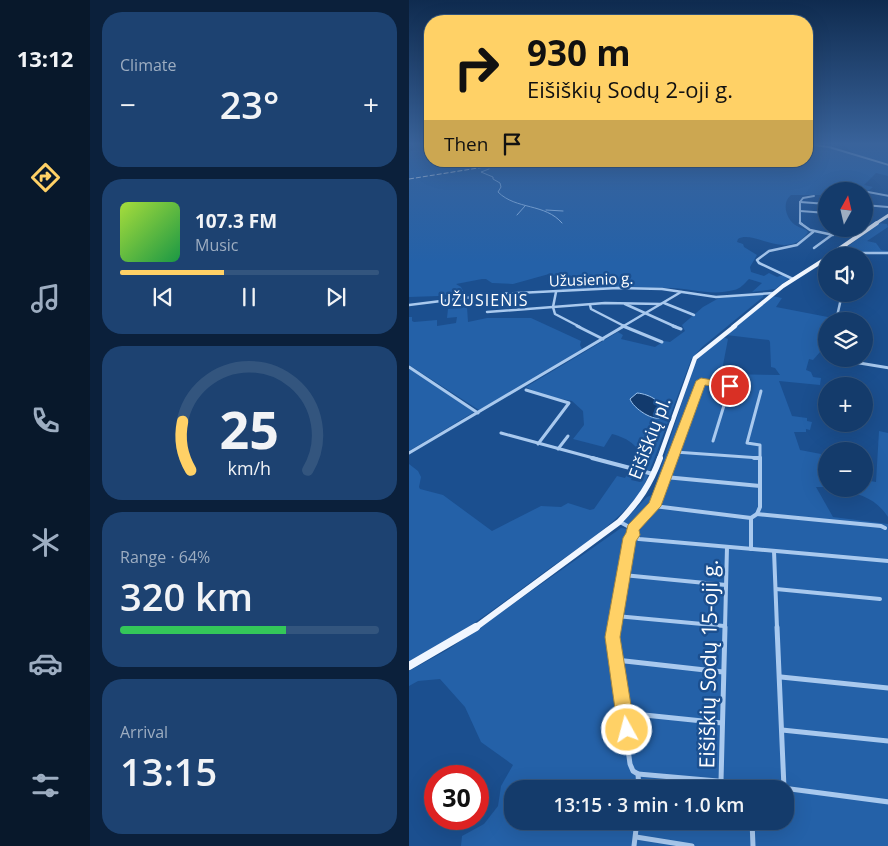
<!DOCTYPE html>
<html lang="en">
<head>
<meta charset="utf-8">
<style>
	:root { --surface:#143b6b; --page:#1d4271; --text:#f1f3f6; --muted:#9dadc1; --line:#33557e; --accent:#ffd166 }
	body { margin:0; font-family:"Open Sans",sans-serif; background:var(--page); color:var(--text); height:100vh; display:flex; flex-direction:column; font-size:19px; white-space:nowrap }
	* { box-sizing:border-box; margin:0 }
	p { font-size:16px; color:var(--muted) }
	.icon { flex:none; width:28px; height:28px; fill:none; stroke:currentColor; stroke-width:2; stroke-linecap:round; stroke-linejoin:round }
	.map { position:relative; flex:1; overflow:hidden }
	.side { display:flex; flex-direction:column; gap:12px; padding:12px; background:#0b203b; width:319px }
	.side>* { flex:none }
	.guide { position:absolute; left:15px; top:15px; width:389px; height:152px; border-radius:20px; box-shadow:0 5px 20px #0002,0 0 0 1px var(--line); background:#ffd166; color:#111; overflow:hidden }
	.needle { width:32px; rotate:8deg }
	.tools { position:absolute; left:409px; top:182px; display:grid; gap:10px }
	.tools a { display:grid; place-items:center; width:55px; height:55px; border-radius:50%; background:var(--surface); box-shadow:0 5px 20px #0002,0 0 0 1px var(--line); font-size:25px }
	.speed { position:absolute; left:15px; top:765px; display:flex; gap:10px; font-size:25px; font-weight:700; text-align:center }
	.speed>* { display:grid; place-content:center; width:65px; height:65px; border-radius:50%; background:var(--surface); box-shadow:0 5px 20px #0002,0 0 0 1px var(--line); line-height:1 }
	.speed .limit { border:8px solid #d22; background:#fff; color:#111 }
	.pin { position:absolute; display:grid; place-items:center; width:42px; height:42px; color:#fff; margin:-21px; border:2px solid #fff; border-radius:50%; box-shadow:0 1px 5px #0007 }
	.me { position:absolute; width:55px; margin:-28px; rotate:353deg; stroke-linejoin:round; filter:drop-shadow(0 0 4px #0008) }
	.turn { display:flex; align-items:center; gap:18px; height:105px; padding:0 20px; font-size:22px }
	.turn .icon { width:65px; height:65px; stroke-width:2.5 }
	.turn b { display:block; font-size:35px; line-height:42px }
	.then { display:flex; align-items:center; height:48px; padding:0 20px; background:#0003; gap:10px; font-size:19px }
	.big { font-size:38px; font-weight:600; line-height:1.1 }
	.side .tile { flex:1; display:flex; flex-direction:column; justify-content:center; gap:8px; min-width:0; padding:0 18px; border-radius:20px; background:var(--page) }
	.side .dial { align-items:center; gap:0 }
	.dial svg { height:130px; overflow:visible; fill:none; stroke:var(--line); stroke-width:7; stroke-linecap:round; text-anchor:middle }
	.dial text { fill:var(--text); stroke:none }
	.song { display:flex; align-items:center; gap:15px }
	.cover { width:60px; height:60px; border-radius:8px; background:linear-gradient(135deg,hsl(80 70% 55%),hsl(140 70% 35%)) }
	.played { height:5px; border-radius:2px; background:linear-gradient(90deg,var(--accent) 40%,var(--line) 40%) }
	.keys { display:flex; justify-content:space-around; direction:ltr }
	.heat { display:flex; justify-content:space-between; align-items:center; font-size:28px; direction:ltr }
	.charge { height:8px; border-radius:4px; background:linear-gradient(90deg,#34c759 64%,var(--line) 0) }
	.trip { position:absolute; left:95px; top:780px; width:290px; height:50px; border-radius:20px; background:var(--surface); box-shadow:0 5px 20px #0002,0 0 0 1px var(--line); font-weight:600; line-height:50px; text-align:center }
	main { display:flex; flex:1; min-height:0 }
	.menu { display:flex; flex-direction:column; width:90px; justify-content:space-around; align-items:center; background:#08182b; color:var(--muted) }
	.menu .icon { width:35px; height:35px }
	.menu .selected { color:var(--accent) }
	.menu b { font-size:22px; color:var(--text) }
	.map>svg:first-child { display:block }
	.green { fill:#2461a8; fill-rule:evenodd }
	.water { fill:#123a6d; stroke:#9cc4f0 }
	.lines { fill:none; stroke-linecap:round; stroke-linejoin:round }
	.stream { stroke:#9cc4f0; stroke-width:1 }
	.street-far4 { stroke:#a9c9ee; stroke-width:2 }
	.street-far3 { stroke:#a9c9ee; stroke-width:2.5 }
	.street-far2 { stroke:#a9c9ee; stroke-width:3 }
	.street-far1 { stroke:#a9c9ee; stroke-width:4 }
	.street { stroke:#a9c9ee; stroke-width:5 }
	.primary-far4 { stroke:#f0f6ff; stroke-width:3 }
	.primary-far3 { stroke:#f0f6ff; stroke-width:4 }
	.primary-far2 { stroke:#f0f6ff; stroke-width:4.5 }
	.primary-far1 { stroke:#f0f6ff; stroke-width:6 }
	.primary { stroke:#f0f6ff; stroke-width:8 }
	.rail { stroke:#fff; stroke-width:1; stroke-dasharray:5 2; stroke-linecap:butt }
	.route { fill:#ffd166; stroke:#a68842 }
	.labels { text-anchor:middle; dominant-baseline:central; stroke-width:5; stroke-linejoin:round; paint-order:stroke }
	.far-street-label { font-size:15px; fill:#fff; stroke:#1b4f8f }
	.far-quarter-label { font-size:16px; letter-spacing:1px; fill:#fff; stroke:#1b4f8f }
	.street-label { font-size:18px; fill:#fff; stroke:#1b4f8f }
	.near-street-label { font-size:21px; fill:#fff; stroke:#1b4f8f }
</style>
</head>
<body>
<main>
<nav class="menu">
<b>13:12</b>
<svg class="icon selected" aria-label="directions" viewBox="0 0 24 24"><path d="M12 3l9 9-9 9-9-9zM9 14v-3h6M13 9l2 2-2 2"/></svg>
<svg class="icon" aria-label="music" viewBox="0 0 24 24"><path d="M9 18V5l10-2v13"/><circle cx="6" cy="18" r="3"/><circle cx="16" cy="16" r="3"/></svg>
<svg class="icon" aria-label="phone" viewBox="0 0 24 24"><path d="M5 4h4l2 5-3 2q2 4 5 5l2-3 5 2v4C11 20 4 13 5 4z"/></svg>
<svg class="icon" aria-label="climate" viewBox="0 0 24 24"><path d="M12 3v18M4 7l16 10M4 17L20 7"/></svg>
<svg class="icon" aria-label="car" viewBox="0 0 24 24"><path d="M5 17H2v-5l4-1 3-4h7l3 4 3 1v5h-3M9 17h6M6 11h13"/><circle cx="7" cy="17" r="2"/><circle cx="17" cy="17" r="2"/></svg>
<svg class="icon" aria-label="filters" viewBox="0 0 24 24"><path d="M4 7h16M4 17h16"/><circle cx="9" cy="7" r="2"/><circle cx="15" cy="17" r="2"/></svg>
</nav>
<section class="side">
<div class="tile"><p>Climate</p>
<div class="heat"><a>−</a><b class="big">23°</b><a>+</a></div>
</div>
<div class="tile">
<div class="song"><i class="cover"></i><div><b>107.3 FM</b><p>Music</p></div></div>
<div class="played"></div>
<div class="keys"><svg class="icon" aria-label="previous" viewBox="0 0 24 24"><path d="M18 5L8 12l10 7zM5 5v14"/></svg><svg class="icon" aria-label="pause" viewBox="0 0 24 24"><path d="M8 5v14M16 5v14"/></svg><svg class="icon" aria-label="next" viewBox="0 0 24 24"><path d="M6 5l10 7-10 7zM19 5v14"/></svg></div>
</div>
<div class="tile dial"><svg viewBox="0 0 100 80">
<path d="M14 69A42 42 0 1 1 86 69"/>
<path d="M14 69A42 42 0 0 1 9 39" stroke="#ffd166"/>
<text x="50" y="56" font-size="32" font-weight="700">25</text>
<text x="50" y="72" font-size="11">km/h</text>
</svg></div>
<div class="tile"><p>Range · 64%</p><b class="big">320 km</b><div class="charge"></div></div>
<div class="tile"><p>Arrival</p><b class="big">13:15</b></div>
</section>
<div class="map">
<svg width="480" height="846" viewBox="0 0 480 846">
	<rect width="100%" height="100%" fill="#1b4f8f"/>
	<g class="green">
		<path d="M3 144H21V161H398V144L419 147 479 165V176L467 173 455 185 464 187 459 191 446 189 443 191H418L417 195H382C372 203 377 220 388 226 393 229 396 228 399 232 378 262 345 229 329 239L328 242 334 244 335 247 348 255 341 267 342 272 355 276 360 273 368 277 374 275 381 278 366 289 343 292 353 283 340 279C335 284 331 289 325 290 303 296 285 289 264 288 227 287 190 288 153 291L154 277 140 274 104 284 83 283 77 279H73L47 284 52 287 54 291 30 296 0 297V152L5 150Z"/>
		<polygon points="433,144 479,144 479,164 445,154"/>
		<polygon points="470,223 478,224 479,227 458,241 467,243 472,250 479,251 479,253 441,252 434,250"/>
		<path d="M350 293 355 295 354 297 293 347 282 360 241 470H233L232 467C236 448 219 438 203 434L195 447 164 439 175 425 174 411 163 401 132 395 117 387 209 332 214 335 212 339 246 347 255 341 261 342 276 331 273 325 294 307 310 298ZM233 393 244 398 255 417 252 419 245 418 225 405Z"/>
		<path d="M363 296 373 298 367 307 424 318V321H418L417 352H411L404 360 400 359 397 370 402 372 404 377 412 378 411 385 370 381 383 416 398 418V421L403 422 401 430 397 429V432H385L391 450 412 454 411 463 417 465V487H407L424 517 479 524V846H52L53 836 75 824 89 806 92 786 104 765 72 742 56 707 31 679 9 681 0 686V671L40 649 212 528 219 529 222 527 214 522 238 497 243 495 285 365 290 357 314 337 319 339 314 365 316 369 315 374 371 375 366 368 362 367 361 342 360 340 317 335ZM104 789H376V821H104Z"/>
		<polygon points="58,307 59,322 78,318 122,318 172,341 171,345 173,349 70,410 0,365 0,317 3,317 3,321 5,322 28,320 28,326 47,323 48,317 38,318 39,309"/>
		<polygon points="0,368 65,412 0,451"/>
		<path d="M470 431 479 433V517C467 498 449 493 427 489H455V480L467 482Z"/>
		<path d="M0 464 9 471 12 477 10 487 11 489 34 495 83 531 132 506 152 507 159 503 181 510 185 509 208 476 216 478 221 469 227 471 222 480 231 482 235 474 239 475C230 511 163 552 134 573 91 605 48 638 0 661Z"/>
	</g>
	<path class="water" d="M228 393C241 394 257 403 255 417 245 423 224 408 221 399Z"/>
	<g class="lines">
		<g class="stream">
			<polyline points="75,164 78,166"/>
			<path d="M80 169 72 172 84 177V179L91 183 92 187 89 192C107 210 136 203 153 223"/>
			<polyline points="137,210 154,211"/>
			<polyline points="108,215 116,206"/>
		</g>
		<g class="street-far4">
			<polyline points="398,144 420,147 480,165"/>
			<polyline points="459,192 480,196"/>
			<polyline points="391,202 418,204"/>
			<polyline points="455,205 480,207"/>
			<polyline points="391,211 418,213"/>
			<polyline points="393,224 391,223 391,202 394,198 405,196"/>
		</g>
		<g class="street-far3">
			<polyline points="391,223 401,230 424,235"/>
			<polyline points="437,229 453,233"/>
			<polyline points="405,248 431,229"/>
			<polyline points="430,250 441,253 480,253"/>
			<polyline points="384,279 350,263 348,260 360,251 388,245 404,232"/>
			<polyline points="147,292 144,307 146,314 171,327"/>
			<polyline points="255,303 285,315"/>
			<polyline points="216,304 267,327"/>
			<polyline points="0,305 88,294 209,288 253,289 307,297 365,293"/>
			<polyline points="181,305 182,309 217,327"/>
			<polyline points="144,307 196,303 252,304"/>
			<polyline points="78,312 144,307"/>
			<polyline points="427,321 433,294"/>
			<polyline points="213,327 272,292"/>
		</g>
		<g class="street-far2">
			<polyline points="168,326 194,339"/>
			<polyline points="214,326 253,342"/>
			<polyline points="264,326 272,329"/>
			<polyline points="426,359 480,368"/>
			<polyline points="0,367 69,413"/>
			<polyline points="117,390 160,403 129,444"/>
			<polyline points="92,433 188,459"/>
			<polyline points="149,449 159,436"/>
			<polyline points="266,452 351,458"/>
			<polyline points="0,453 215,326"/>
			<polyline points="263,459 292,381 321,386 304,441"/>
			<polyline points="351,459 351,445 338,443 352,391"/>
		</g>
		<g class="street-far1">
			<polyline points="183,458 244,474"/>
			<polyline points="345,458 351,458"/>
			<polyline points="256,477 351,486"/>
			<polyline points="245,506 342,518"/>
			<polyline points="348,514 472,526 476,528"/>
			<polyline points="211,522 224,529"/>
			<polyline points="224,535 230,539 480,561"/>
			<polyline points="342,549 342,518 348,514 351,507 351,458"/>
			<polyline points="365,551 368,628"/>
			<polyline points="214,575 317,585"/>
			<polyline points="367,589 471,599"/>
			<polyline points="207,616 315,626"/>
			<polyline points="205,628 220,538 224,535 224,529 245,506 263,458"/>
			<polyline points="316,628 318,547"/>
		</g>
		<g class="street">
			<polyline points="206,627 204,637 221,764 224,771 229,774 230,789"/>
			<polyline points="368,627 375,788"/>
			<polyline points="207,660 314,672"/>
			<polyline points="372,677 480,688"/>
			<polyline points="216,713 313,723"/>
			<polyline points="373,730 480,741"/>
			<polyline points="229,774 343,784 480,802"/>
			<polyline points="312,781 316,627"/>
			<polyline points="343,821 344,846"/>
			<polyline points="227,837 283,846"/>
			<polyline points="225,846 228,821"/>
		</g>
		<polyline class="primary-far4" points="466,224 480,215"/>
		<g class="primary-far3">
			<polyline points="420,256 468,223"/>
			<polyline points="324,327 374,286 418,258"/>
		</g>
		<polyline class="primary-far2" points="250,459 286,358 326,326"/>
		<path class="primary-far1" d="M66 628 210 522C230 501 241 485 251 458"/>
		<polyline class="primary" points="0,666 67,627"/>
		<polyline class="rail" points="0,179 113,161"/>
	</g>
	<linearGradient id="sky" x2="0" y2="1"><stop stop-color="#0f2b4f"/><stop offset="0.55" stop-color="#39639b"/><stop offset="1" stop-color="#39639b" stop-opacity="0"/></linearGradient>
	<rect width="480" height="262" fill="url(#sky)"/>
	<polygon class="route" points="292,378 321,383 327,386 321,389 296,385 252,506 230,530 231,535 227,541 211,637 226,730 224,736 218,739 211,736 209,730 196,637 214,538 217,533 219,525 240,503 287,381"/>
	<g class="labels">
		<g class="far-street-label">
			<text transform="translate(182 279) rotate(-2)">Užusienio g.</text>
		</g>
		<g class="far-quarter-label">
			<text x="75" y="300">UŽUSIENIS</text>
		</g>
		<g class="street-label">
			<text transform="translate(240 438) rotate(-69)">Eišiškių pl.</text>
		</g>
		<g class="near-street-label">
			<text transform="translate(299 664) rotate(-89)">Eišiškių Sodų 15-oji g.</text>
		</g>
	</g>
</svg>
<div class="tools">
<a><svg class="needle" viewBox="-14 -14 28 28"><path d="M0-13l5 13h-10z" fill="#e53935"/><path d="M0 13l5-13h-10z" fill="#9dadc1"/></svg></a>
<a><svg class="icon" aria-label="sound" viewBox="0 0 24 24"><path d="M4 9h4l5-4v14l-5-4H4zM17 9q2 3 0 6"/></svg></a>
<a><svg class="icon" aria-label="layers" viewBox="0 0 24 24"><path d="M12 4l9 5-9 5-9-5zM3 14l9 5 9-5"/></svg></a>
<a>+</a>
<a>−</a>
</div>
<div class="speed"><div class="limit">30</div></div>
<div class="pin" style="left:321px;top:386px;background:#d93025"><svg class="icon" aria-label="arrive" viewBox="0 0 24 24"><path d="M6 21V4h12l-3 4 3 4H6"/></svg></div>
<svg class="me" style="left:218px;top:730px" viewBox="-20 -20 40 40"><circle r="17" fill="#ffd166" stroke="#fff" stroke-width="3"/><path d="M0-11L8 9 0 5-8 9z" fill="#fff"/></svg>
<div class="trip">13:15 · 3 min · 1.0 km</div>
<div class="guide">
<div class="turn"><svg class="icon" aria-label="right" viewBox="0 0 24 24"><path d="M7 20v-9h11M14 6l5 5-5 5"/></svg><div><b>930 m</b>Eišiškių Sodų 2-oji g.</div></div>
<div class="then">Then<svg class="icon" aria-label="arrive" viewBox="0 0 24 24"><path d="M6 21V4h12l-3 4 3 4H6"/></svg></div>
</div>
</div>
</main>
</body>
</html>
